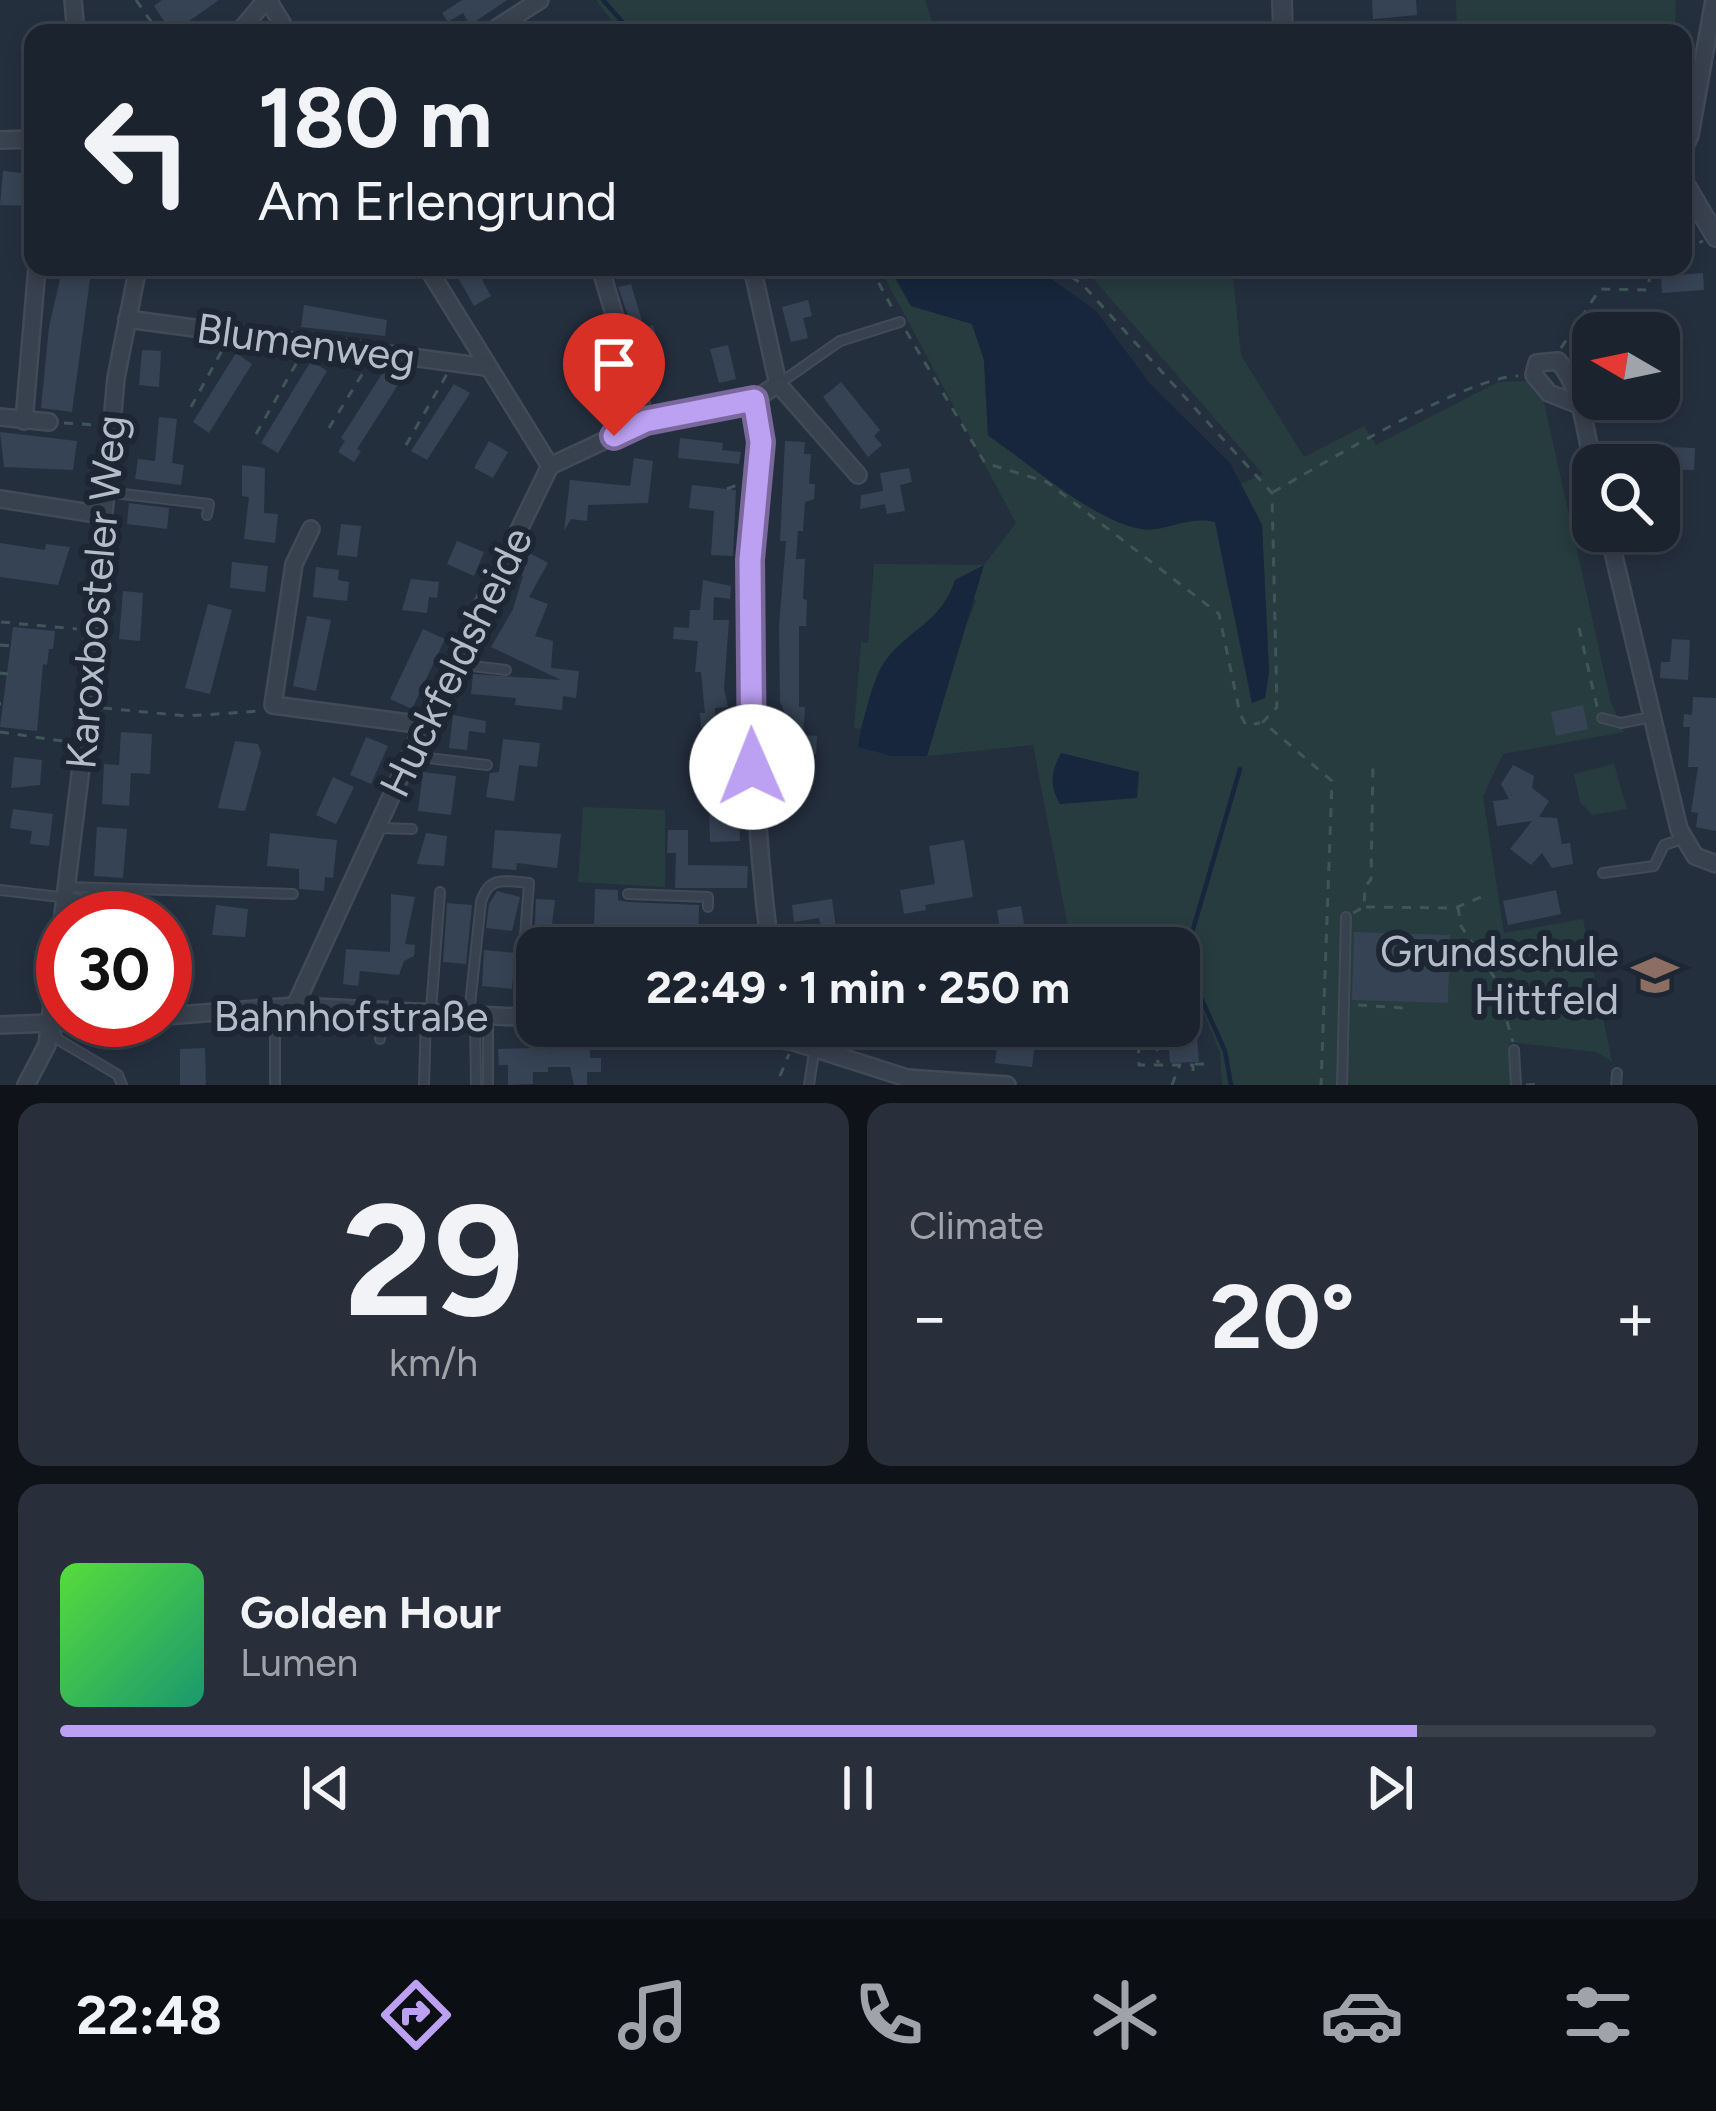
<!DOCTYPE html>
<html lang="en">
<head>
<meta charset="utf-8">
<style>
	:root { --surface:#1b232e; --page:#282f3a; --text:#f1f3f6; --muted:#a0a4aa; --line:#39404a; --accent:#bca0f2 }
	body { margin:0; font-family:Figtree,sans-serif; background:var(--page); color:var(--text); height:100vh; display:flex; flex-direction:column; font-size:45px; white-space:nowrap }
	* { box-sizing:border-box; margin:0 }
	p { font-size:39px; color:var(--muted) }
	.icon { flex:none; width:66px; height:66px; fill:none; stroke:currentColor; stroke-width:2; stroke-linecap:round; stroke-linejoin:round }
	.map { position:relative; height:1085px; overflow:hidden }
	.sheet { display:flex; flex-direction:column; gap:18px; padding:18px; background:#0f1319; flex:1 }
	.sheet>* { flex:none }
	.top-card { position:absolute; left:24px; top:24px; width:1668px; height:252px; border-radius:24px; box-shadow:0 6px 18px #0003,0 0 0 3px var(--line); background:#1b232e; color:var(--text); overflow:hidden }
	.needle { width:78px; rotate:279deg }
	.controls { position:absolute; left:1572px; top:312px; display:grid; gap:24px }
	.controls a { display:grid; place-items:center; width:108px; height:108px; border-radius:24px; background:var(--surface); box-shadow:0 6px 18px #0003,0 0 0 3px var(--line); font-size:60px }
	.speed { position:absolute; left:36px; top:891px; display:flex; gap:24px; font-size:60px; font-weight:700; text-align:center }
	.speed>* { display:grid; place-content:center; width:156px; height:156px; border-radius:50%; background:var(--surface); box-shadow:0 6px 18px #0003,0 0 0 3px var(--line); line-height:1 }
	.speed .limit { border:18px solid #d22; background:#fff; color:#111 }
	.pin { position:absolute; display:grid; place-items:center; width:102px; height:102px; color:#fff; margin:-123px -51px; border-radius:50% 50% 50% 0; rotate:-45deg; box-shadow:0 0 12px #0007 }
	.pin .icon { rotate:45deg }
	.me { position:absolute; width:132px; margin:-66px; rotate:359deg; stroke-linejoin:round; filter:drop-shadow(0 0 9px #0008) }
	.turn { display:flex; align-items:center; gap:42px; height:252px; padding:0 36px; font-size:54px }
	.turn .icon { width:156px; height:156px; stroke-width:2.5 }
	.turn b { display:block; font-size:84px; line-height:102px }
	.big { font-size:90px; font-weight:700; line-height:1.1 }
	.sheet .tile { flex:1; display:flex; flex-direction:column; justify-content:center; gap:18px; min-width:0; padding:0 42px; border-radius:24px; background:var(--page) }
	.sheet .dial { align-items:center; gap:0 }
	.dial b { font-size:156px; line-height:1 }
	.song { display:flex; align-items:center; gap:36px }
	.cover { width:144px; height:144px; border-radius:18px; background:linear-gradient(135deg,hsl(110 70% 55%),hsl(160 70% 35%)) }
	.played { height:12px; border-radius:6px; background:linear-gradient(90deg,var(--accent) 85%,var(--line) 85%) }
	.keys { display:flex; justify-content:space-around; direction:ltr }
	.heat { display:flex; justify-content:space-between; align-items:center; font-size:66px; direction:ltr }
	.sheet .tiles { flex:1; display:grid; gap:18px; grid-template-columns:1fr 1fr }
	.tile:last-child { grid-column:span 2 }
	.trip { position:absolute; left:516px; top:927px; width:684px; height:120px; border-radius:24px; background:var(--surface); box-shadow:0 6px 18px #0003,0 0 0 3px var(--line); font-weight:700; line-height:120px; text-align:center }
	.menu { display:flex; height:192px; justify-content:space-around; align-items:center; background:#0b0e12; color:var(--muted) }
	.menu .icon { width:84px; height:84px }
	.menu .active { color:var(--accent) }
	.menu b { font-size:54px; color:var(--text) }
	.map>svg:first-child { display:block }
	.green { fill:#263c3f }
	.water { fill:#17263c }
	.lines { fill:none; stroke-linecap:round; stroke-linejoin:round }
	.stream { stroke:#17263c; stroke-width:4.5 }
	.building { fill:#364354 }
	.service-casing { stroke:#414a57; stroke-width:12 }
	.minor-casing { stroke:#414a57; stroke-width:20 }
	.tertiary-casing { stroke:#414a57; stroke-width:22 }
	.path { stroke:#3f5557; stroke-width:3; stroke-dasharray:9 9; stroke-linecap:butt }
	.service { stroke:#38414e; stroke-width:8 }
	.minor { stroke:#38414e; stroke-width:15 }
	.tertiary { stroke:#38414e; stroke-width:18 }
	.route-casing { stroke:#7a689d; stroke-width:30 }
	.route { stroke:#bca0f2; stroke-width:21 }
	.labels { text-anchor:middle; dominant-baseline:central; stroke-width:12; stroke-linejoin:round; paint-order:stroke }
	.street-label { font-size:42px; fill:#b4bcc9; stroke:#1d2633 }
	.poi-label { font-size:42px; fill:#b4bcc9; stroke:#1d2633; text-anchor:end }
</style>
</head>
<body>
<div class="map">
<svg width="1716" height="1085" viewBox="0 0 1716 1085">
	<rect width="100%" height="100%" fill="#242f3e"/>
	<g class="green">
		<polygon points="596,0 925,0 936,33 621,33"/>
		<polygon points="1456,0 1676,0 1675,33 1457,33"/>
		<path d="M879 267H889L911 306 972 324 984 360 988 436C1029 463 1095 522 1142 529 1166 533 1186 515 1216 522L1227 585 1265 698 1269 671 1262 525 1241 484 1263 474 1091 276 1077 267H1232L1241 355 1304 457 1364 426 1376 445 1498 382 1526 381 1543 398 1611 703 1624 732 1503 754 1483 796 1504 933 1583 919 1612 1062 1596 1052 1510 1042 1511 1085H1222L1220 1053 1191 981 1179 976V948H1072L1033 745 927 756 956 651 976 601 955 580C941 625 904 631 882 666 871 684 870 709 860 729L854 728 861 643H868L874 564 984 565 1016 523Z"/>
		<polygon points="1614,764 1627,809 1593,815 1580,802 1574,774"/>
		<polygon points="583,807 665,810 665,887 578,882"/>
	</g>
	<g class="water">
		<path d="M889 267H1035L1096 311 1150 384 1230 463 1262 525 1269 671 1265 698 1252 703 1215 522C1186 515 1166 533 1142 529 1095 522 1029 463 988 435L984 360 972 324 911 306Z"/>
		<path d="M984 565 927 756H892L858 747C860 730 873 680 882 666 904 630 941 625 955 580Z"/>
		<path d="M1061 753 1139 772 1137 798 1060 804C1049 786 1051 771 1061 753Z"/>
	</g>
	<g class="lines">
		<g class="stream">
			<polyline points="603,0 632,33"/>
			<polyline points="1231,1085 1225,1051 1184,960 1240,769"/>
		</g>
	</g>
	<g class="building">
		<polygon points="162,0 219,0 172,33 154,6"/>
		<polygon points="462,0 507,0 470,25 463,13 448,22 442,13"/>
		<polygon points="1372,0 1416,0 1417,15 1373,19"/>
		<polygon points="3,171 33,174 33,206 0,205"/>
		<polygon points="452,267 475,267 491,296 474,306"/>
		<polygon points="1703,273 1704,290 1662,293 1661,276"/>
		<polygon points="61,275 90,279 72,412 41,408 49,327"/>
		<polygon points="631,284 644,328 653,325 659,344 640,351 618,287"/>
		<polygon points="808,300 812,316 803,318 808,338 791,342 782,307"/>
		<polygon points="304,305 387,320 385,336 301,327"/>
		<polygon points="728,345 736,379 719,383 710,349"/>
		<polygon points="142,350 161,351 159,387 139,385"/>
		<polygon points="236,353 252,364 209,433 193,422"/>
		<polygon points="311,361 327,371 278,453 261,443"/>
		<polygon points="385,369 401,380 357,449 361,451 354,462 338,452 345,441 341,438"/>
		<polygon points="841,382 880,430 874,436 882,445 868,457 823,397"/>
		<polygon points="454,384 470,393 427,460 411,451"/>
		<polygon points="1633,400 1664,402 1662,423 1632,421"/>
		<polygon points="159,417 177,419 172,463 184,465 181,485 135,479 138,459 155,461"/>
		<polygon points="0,432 77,441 73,470 4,467"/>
		<polygon points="680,438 723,443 722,450 741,452 739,464 678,458"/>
		<polygon points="489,441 508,452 493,478 474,468"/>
		<polygon points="785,441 805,442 804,454 811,454 809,484 815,484 814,499 805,502 803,531 798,531 796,559 805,559 803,599 807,600 806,626 799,626 799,707 805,707 803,735 817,736 816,754 801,753 801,763 783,762 785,714 780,702 779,625 786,541 780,541"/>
		<polygon points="1667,447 1695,448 1694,470 1666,469"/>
		<polygon points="634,458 653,461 648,503 588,505 587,521 571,519 564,531 570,480 630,486"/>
		<polygon points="242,465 265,468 264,513 278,514 275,543 244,539 249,497 242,496"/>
		<polygon points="909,468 912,482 900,485 905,511 887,514 885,504 860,509 861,495 883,491 880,473"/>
		<polygon points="692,485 736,490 733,556 711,555 714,511 689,508"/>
		<polygon points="129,503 169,508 167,529 127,524"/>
		<polygon points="341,524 361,526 357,557 337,555"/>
		<polygon points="457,541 484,552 474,576 447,564"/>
		<polygon points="0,543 45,550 46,544 70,547 58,585 0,577"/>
		<polygon points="530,553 548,563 529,597 548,604 535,636 553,641 551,668 579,671 576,698 563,696 562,710 515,705 516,698 471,694 473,674 561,680 491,647 513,609 523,576 519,573"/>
		<polygon points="232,562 268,566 265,592 230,588"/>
		<polygon points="316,567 339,570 338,580 349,582 347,601 313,597"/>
		<polygon points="411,579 439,582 437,598 429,597 427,613 402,610"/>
		<polygon points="703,580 731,586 730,599 714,597 713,620 729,620 724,689 728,707 715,708 716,737 728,739 723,776 735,776 734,818 739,818 740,841 710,842 707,732 701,727 700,713 705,713 701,672 695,672 698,641 673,639 674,627 689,628 690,610 700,610"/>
		<polygon points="123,591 143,593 140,641 119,639"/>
		<polygon points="208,604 232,610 210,694 185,688"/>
		<polygon points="307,616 331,620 316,691 293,686"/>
		<polygon points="13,627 55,631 53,649 49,649 47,665 43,664 37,731 0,727"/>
		<polygon points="423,629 445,639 412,709 390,699"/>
		<polygon points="1672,639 1690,640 1688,680 1660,678 1661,662 1670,662"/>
		<polygon points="1693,697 1716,698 1716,831 1696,827 1698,813 1691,812 1698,767 1688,767 1690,727 1683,727 1684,714 1692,715"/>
		<polygon points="1583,705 1588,729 1556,736 1551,712"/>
		<polygon points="453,715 486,721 485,733 469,731 467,750 449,748"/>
		<polygon points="121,732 152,734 150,774 131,773 129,806 102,804 104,764 119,765"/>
		<polygon points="366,737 388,746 371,784 350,775"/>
		<polygon points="503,739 540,743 537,767 519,765 514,801 486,797 490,773 499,772"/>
		<polygon points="235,741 258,744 261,753 245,811 218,808"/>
		<polygon points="14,757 42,760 40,785 11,788"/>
		<polygon points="1513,765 1534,776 1532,788 1549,801 1539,817 1557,818 1562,844 1570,843 1573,864 1552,868 1542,853 1531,865 1510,849 1532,821 1497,826 1493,801 1509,799 1501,784"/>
		<polygon points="423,772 456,776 451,815 418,811"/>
		<polygon points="333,777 354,787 336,824 316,815"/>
		<polygon points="13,809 53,814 49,846 30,844 32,831 10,828"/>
		<polygon points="97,827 127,829 123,878 94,876"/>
		<polygon points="495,830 561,834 557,868 517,863 516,870 492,868"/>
		<polygon points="668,830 688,830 688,865 748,866 747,888 675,888 676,853 667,853"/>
		<polygon points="270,833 337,840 333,878 325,877 324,891 299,889 299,869 267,866"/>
		<polygon points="426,833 447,836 444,866 417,864"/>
		<polygon points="964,840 973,897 925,905 926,910 904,914 900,890 935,884 929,846"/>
		<polygon points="595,889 618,890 618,900 628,902 699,905 698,948 649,948 650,930 594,929"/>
		<polygon points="1556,890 1561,914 1508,925 1503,901"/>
		<polygon points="497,891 520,897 512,931 486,928 489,904"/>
		<polygon points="391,894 415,897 405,944 415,945 414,956 404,961 399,975 360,971 358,986 343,984 346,949 390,952"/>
		<polygon points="536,899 555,900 549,948 534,947"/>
		<polygon points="832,899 836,928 848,926 852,948 825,948 819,918 794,922 792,905"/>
		<polygon points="447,903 472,905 466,964 443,962"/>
		<polygon points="216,905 248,909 245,937 212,935"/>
		<polygon points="1021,906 1028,948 1003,948 997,910"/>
		<polygon points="1354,932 1450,935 1448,1003 1352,1000"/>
		<polygon points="484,950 515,953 512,989 482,986"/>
		<polygon points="1179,1009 1195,1013 1199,1062 1170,1063 1168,1040 1146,1041 1145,1026 1179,1026"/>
		<polygon points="992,1026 1037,1026 1032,1067 995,1063 998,1040 992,1038"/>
		<polygon points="590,1046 590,1058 601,1058 601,1072 587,1072 587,1085 574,1085 570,1067 548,1067 548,1072 533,1072 533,1084 508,1085 508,1065 499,1065 498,1049"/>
		<polygon points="205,1048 206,1085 180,1085 180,1049"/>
	</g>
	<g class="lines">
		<g class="service-casing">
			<g id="service">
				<polyline points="780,383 840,341 900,322"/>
				<polyline points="106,492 209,504 207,515"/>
				<polyline points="455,664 506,670"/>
				<polyline points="1602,718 1621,723 1651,717"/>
				<polyline points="411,756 487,765"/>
				<polyline points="378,828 412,829"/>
				<polyline points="1603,873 1654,866 1664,845 1682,839"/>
				<polyline points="67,887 293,894"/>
				<polyline points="0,890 120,904"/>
				<polyline points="628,894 708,897 708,907"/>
				<polyline points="275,1009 275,1085"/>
				<polyline points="431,1010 440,892"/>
				<path d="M469 1014 481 902C489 875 505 881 529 883L519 1015"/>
				<polyline points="475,1015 476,1085"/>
				<polyline points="488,1018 488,1085"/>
				<polyline points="53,1029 59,1040 118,1075 122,1085"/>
				<polyline points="380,1039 381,1010"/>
				<polyline points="1514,1050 1516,1085"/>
				<polyline points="424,1085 426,1015"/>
				<polyline points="809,1085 815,1046"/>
				<polyline points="1342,1085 1346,917"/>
				<polyline points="1616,1085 1617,1073"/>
			</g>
		</g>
		<g class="minor-casing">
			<g id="minor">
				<polyline points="73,0 76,33"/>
				<polyline points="268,0 288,33"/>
				<polyline points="238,33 266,0"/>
				<polyline points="489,33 540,0"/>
				<polyline points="0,140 33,139"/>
				<polyline points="1683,151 1690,135 1714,0"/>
				<polyline points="427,267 550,466"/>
				<polyline points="600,267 646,421"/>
				<polyline points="752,267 778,384 858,475"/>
				<polyline points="127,319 486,367"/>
				<path d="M754 400C764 459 750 514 750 573 750 700 754 823 770 948"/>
				<path d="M1579 405 1549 393 1534 375 1537 363 1558 361C1582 388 1585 431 1593 465"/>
				<polyline points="0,417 49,422"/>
				<polyline points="24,421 37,267"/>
				<polyline points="550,466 646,421 754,400 778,384"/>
				<polyline points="0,499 103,515"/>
				<polyline points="311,529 294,564 273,705 424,725"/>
				<polyline points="1608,531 1679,829 1695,856 1716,864"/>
				<polyline points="295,1006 424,725 550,466"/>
				<polyline points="165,1016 295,1006 537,1018"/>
				<polyline points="0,1025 122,1020"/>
				<polyline points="628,1026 791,1041 907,1078 1007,1085"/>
				<polyline points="26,1085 47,1045 82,759 116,378 138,267"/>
			</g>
		</g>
		<g class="tertiary-casing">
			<g id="tertiary">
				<polyline points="1282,0 1283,33"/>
				<polyline points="1683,181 1716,237"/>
			</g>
		</g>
		<g class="path">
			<polyline points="136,0 159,33"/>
			<polyline points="1683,250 1703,241"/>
			<polyline points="870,267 895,313"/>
			<polyline points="1056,267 1082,284 1272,493 1277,707 1263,722 1332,781 1321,1085"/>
			<polyline points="906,331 985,463 1047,482 1219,614 1240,714 1246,725 1260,723"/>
			<polyline points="1561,348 1600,289 1647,290 1652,267"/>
			<polyline points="191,407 225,345"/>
			<polyline points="64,423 97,425"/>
			<polyline points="329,428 369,363"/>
			<polyline points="256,434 300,357"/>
			<polyline points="406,445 447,374"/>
			<polyline points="727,489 744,482"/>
			<path d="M1273 492C1325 463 1466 377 1518 376"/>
			<polyline points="1,622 77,629"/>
			<polyline points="1579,628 1598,711"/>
			<polyline points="0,645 11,646"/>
			<polyline points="0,673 8,674"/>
			<polyline points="0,704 1,704"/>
			<polyline points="103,708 187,716 260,711"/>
			<polyline points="0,732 69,742"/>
			<polyline points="1366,907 1455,908 1481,897"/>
			<polyline points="1458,907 1461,926 1494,977 1513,1042"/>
			<polyline points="1353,913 1364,907 1365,887 1371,879 1373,764"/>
			<polyline points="1358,1005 1404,1008"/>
			<polyline points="1138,1026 1139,1065 1193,1065 1193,1072"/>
			<polyline points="1139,1043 1157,1042 1158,1063"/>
			<polyline points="1195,1064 1207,1064"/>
			<polyline points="780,1076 789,1054"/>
			<polyline points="1172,1085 1180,1064"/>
			<polyline points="1526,1085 1541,1084"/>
		</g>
		<use href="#service" class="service"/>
		<use href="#minor" class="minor"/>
		<use href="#tertiary" class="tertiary"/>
	</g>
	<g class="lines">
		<g class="route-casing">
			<polyline id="route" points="614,436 646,421 754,400 761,442 750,560 752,767"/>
		</g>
		<use href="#route" class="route"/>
	</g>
	<defs>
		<g id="school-bare" transform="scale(3.6)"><path d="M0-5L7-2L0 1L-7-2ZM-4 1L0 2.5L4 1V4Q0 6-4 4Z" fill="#8d6e63" stroke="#1d2633" stroke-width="2.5" paint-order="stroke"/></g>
	</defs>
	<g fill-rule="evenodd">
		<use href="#school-bare" x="1655" y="975"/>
	</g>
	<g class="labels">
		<g class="street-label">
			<text transform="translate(306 343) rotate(8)">Blumenweg</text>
			<text transform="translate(96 592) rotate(-85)">Karoxbosteler Weg</text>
			<text transform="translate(456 662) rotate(-64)">Huckfeldsheide</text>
			<text x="351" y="1016">Bahnhofstraße</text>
		</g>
		<g class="poi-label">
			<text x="1619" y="951">Grundschule<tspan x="1619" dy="48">Hittfeld</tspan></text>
		</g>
	</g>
</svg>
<div class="controls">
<a><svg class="needle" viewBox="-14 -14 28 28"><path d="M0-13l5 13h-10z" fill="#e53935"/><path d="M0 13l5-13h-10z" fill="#a0a4aa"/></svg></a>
<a><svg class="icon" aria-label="search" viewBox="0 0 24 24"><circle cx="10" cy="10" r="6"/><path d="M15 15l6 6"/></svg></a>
</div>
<div class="speed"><div class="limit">30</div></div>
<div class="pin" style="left:614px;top:436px;background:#d93025"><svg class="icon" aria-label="arrive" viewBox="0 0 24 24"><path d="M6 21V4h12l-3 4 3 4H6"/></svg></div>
<svg class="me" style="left:752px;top:767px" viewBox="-20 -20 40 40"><circle r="19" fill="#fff"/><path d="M0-13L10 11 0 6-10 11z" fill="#bca0f2"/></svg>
<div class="trip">22:49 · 1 min · 250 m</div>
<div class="top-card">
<div class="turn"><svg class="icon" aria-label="left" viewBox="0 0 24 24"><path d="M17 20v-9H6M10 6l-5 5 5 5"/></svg><div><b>180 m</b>Am Erlengrund</div></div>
</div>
</div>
<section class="sheet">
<div class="tiles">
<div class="tile dial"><b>29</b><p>km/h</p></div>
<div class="tile"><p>Climate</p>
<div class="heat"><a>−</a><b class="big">20°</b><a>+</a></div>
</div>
<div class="tile">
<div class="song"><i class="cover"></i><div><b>Golden Hour</b><p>Lumen</p></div></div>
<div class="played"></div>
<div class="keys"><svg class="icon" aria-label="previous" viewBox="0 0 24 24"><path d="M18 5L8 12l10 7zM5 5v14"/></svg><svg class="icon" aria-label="pause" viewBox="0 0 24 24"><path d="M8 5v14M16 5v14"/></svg><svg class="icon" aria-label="next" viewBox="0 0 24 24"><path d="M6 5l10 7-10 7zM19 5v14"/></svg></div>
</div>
</div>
</section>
<nav class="menu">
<b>22:48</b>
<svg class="icon active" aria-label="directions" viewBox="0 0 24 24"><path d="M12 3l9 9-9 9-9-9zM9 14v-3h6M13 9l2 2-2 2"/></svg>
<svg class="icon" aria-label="music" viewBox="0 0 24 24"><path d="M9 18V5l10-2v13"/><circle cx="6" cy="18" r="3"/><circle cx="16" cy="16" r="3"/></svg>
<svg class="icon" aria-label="phone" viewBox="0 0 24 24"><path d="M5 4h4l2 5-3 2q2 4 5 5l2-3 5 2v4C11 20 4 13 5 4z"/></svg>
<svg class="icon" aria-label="climate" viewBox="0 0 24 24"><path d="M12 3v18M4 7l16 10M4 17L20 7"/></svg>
<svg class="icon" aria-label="car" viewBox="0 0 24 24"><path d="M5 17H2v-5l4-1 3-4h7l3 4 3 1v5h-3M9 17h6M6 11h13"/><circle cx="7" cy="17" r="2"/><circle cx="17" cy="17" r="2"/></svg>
<svg class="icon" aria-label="filters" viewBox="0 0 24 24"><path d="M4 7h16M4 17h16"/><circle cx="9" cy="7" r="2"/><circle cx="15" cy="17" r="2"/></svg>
</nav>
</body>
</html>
